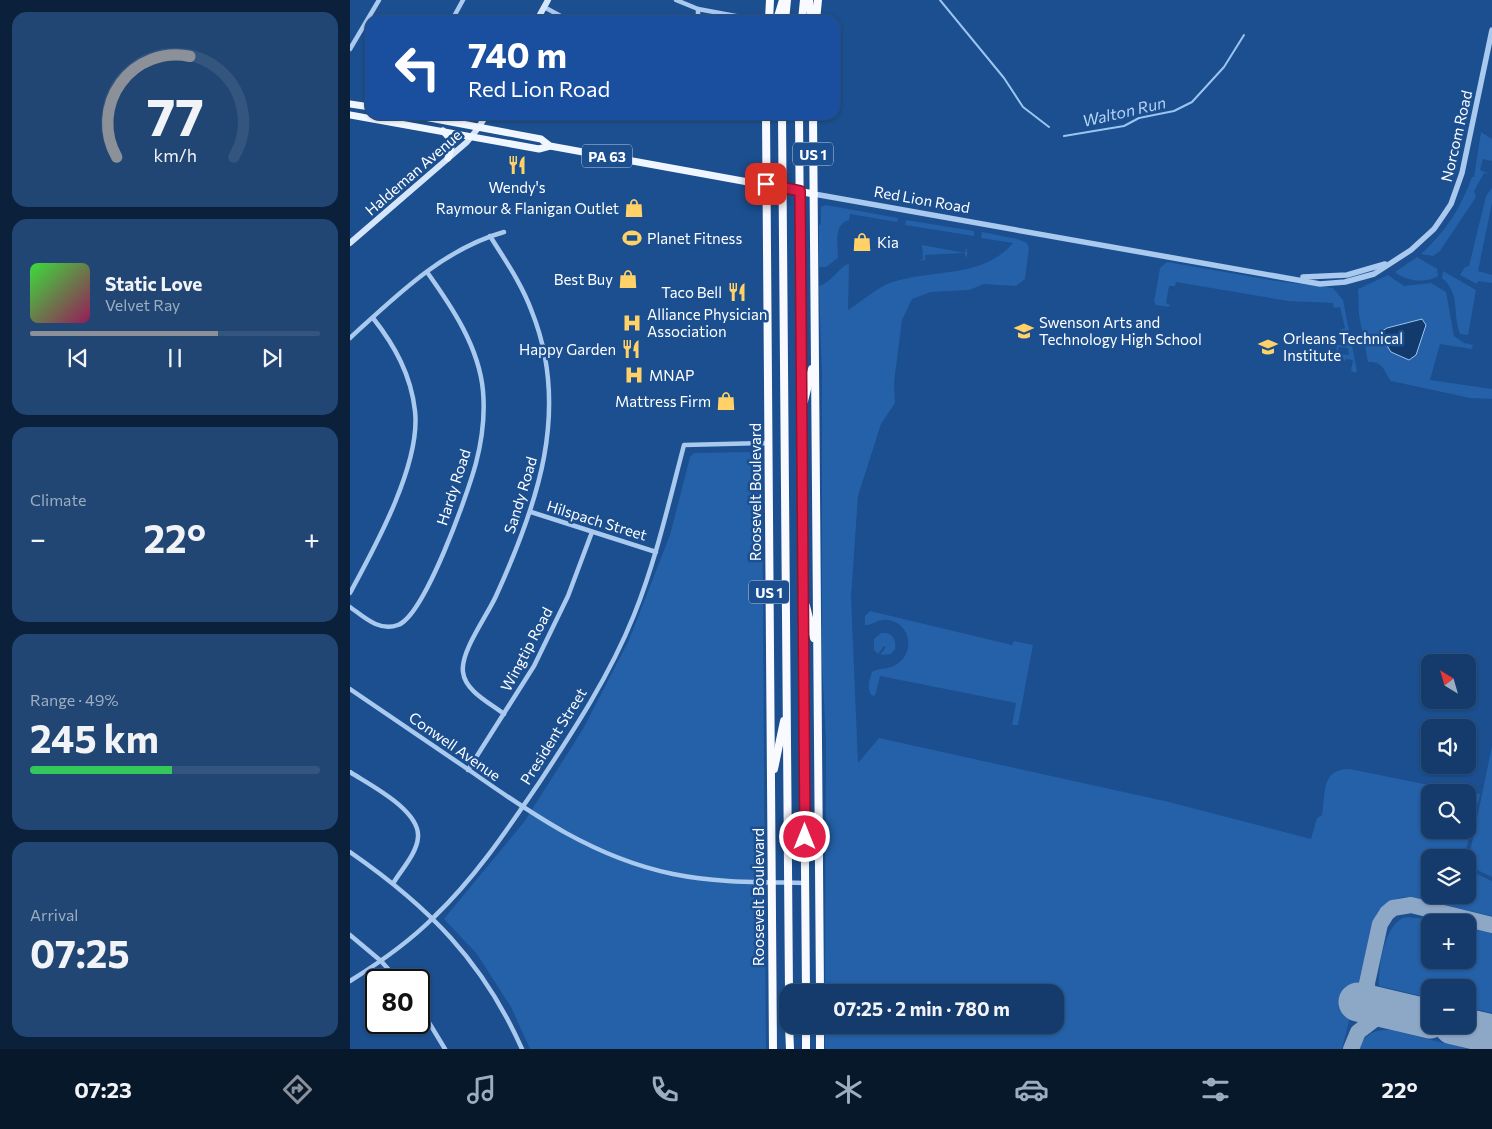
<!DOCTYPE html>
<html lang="en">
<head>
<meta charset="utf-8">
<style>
	:root { --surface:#143b6b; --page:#214673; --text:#f1f3f6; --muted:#9dadc1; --line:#33557e; --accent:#8c9099 }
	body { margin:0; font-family:Commissioner,sans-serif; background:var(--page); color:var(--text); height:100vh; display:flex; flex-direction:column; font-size:19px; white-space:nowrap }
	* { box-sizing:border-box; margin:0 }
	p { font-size:16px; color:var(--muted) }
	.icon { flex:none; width:28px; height:28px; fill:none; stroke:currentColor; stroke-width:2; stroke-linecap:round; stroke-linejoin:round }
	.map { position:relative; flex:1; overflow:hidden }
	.side { display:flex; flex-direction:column; gap:12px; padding:12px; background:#0b203b; width:350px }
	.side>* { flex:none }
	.guide { position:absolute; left:15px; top:15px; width:475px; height:105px; border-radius:15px; box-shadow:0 1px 4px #0004,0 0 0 1px var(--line); background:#1a4fa0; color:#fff; overflow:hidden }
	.needle { width:32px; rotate:323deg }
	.fabs { position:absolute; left:1071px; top:654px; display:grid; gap:10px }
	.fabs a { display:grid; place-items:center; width:55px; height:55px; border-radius:10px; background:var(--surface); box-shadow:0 1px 4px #0004,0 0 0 1px var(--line); font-size:25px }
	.speed { position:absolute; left:15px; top:969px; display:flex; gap:10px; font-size:25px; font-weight:700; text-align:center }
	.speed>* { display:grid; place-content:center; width:65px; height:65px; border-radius:50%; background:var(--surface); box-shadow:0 1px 4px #0004,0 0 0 1px var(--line); line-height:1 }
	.speed .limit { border:2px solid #111; border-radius:8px; background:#fff; color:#111 }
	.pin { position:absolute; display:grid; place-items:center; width:42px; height:42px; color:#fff; margin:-21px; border-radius:10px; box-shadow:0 2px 8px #0006 }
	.me { position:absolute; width:55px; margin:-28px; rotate:0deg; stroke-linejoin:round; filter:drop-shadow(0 0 4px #0008) }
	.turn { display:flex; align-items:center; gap:18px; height:105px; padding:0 20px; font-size:22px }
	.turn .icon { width:65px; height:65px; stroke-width:2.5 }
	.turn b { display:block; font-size:35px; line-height:42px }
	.big { font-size:38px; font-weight:700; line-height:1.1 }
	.side .tile { flex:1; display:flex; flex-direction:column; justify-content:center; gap:8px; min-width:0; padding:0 18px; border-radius:15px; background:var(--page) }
	.side .dial { align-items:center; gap:0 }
	.dial svg { height:130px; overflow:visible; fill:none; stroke:var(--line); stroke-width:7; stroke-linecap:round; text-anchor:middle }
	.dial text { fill:var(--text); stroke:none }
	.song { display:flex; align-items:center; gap:15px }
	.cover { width:60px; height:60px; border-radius:8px; background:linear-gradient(135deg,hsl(120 70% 55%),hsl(330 70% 35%)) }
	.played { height:5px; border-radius:2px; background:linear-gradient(90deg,var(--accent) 65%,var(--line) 65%) }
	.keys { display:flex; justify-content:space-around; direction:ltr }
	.heat { display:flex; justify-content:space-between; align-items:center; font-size:28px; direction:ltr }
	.charge { height:8px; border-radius:4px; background:linear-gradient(90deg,#34c759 49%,var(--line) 0) }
	.trip { position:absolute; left:429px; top:984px; width:285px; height:50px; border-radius:15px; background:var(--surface); box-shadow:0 1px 4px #0004,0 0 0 1px var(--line); font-weight:700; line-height:50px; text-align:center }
	.tabs { display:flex; height:80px; justify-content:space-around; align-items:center; background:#08182b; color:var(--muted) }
	.tabs .icon { width:35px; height:35px }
	.tabs .selected { color:var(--accent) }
	.tabs b { font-size:22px; color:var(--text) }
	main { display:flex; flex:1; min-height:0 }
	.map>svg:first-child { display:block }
	.green { fill:#2461a8 }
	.water { fill:#123a6d; stroke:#9cc4f0 }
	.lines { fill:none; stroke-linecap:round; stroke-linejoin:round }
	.stream { stroke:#9cc4f0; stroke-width:2 }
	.taxiway { stroke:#8da7c7; stroke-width:16 }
	.runway { stroke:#8da7c7; stroke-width:39 }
	.minor { stroke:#a9c9ee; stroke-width:4.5 }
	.tertiary { stroke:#a9c9ee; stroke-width:5.5 }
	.secondary { stroke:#d6e6fa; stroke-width:6 }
	.primary { stroke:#f0f6ff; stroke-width:7 }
	.trunk { stroke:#f8faff; stroke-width:8 }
	.route-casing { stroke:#92132f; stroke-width:12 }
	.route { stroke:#e11d48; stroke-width:9 }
	.labels { text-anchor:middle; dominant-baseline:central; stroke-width:5; stroke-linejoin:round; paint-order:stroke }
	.shield { fill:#1b4f8f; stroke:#bbcadd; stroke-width:1 }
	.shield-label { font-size:14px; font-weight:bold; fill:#fff }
	.street-label { font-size:15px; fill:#fff; stroke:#1b4f8f }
	.poi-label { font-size:15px; fill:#fff; stroke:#1b4f8f; text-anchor:start }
	.water-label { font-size:16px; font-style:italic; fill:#b5d3f5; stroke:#1b4f8f }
</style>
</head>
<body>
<main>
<section class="side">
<div class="tile dial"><svg viewBox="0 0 100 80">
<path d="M14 69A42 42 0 1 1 86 69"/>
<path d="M14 69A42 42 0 0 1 59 7" stroke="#8c9099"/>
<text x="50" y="56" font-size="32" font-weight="700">77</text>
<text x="50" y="72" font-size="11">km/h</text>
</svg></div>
<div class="tile">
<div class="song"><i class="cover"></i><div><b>Static Love</b><p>Velvet Ray</p></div></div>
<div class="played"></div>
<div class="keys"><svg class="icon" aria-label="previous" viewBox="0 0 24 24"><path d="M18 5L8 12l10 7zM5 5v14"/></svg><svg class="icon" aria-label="pause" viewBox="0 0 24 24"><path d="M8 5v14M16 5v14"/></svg><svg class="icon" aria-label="next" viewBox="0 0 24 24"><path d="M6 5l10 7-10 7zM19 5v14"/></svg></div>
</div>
<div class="tile"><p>Climate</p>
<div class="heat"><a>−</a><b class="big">22°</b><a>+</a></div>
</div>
<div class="tile"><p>Range · 49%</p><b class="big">245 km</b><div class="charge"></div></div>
<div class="tile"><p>Arrival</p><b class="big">07:25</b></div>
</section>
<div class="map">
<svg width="1142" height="1049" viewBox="0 0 1142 1049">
	<rect width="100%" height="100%" fill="#1b4f8f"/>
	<g class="green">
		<path d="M1131 132 1142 139V161L1133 159 1130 170 1140 174 1134 173 1124 191 1126 197 1090 251 1083 256 1071 254C1095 232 1111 208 1122 177H1124Z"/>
		<polygon points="1142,188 1142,203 1128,271 1142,275 1142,283 1128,281 1127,284 1110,275 1115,267 1119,266 1136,196"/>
		<path d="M476 205 548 218 547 222 500 214 499 220C483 224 488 245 488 258L476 267H469V225L471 224V207Z"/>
		<polygon points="556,220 624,231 624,236 555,225"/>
		<path d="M632 232 667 239 677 243 679 248 675 279 666 286 634 284 619 290 581 292 562 299 552 320 544 383 545 403 531 424 508 496 501 597 508 763 529 738 819 802 961 839 967 818 972 815C976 791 971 769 1000 769L1098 789 1104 792H1080V830H1118V792H1115L1116 791 1130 794 1114 857 1080 858V895H1118V870L1142 881V916L1059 897C1043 897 1030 905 1024 920L992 1049H475V1025H705V992H475L476 741 472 663V376L469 286C484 281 490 265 499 264L498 310C511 302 526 288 540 283 582 268 631 280 663 243L631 238Z"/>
		<polygon points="572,245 615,253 617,247 617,258 614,253 575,255 575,260 568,261 573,259"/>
		<path d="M1067 257 1087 269 1088 276C1076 284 1055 281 1045 272Z"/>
		<polygon points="817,262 926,281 983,288 993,300 1007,371 1005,373 1001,371 1003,360 996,359 994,362 994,359 990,356 990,354 999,355 998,348 989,347 987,354 986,353 987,345 993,345 993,339 997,340 997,336 991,336 990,330 995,328 990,307 984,308 983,303 938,301 826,282 825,286 819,286 816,303 820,305 819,307 806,305 804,302 810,268"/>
		<path d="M1093 271 1126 290 1118 335 1110 334C1102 312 1111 294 1092 278Z"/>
		<path d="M1038 275 1054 286 1081 283 1096 292 1104 336 1114 343 1123 345 1122 349 1090 344 1080 380 1142 389V399L1120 398 1041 381C1034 372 1034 361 1018 362L1009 315 1008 289Z"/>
		<polygon points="399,452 412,466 416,1049 180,1049 161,1007 127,954 94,919 174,822 233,729 279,640 320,535 340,457 344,453"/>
		<path d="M520 611 662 645 664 641 683 645 668 725H662L666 703 530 676 525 696 521 695C517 687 519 681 522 672 530 667 539 670 547 664 566 651 560 623 538 620 529 618 523 625 515 625V616Z"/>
		<path d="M531 633C542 632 547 639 545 649L541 654 530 655 536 647 534 646 528 654 524 650V639Z"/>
		<polygon points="1142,746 1142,877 1121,867 1119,857"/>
		<path d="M1057 917 1104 922H1080V960H1118V926L1142 933V1013L1118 1007V988H1080V998L1029 986C1028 967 1035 920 1057 917Z"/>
		<path d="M1036 1030H1041L1118 1049H1009C1013 1036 1023 1030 1036 1030Z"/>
	</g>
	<polygon class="water" points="1072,319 1076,325 1066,355 1059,360 1041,352 1029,333 1037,328"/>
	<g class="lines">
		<g class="stream">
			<polyline points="590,0 654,78 673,107 699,127"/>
			<polyline points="714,136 774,126 789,118 824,111 842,102 874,67 894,35"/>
		</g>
		<g class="taxiway">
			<polyline points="1018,1004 1017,983 1030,924 1037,913 1043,908 1061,905 1142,925"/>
			<polyline points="1001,1049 1008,1032 1038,1009"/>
		</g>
		<g class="runway">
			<polyline points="1008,1002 1080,1019"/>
			<polyline points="1103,1025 1142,1034"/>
		</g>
		<g class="minor">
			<polyline points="326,0 348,9 407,20"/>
			<polyline points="194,7 218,20"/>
			<polyline points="102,20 113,0"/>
			<polyline points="348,20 348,9"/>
			<polyline points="0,49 29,0"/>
			<path d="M140 236C155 260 172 284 182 312 221 410 187 506 146 596 137 616 110 652 113 672 115 691 140 703 154 714"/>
			<path d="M0 338C46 296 93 249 154 232"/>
			<polyline points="181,512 306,552"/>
			<path d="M0 593C25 547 71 464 65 411 61 375 45 346 23 318"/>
			<path d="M0 607C14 617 29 632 48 625 75 615 118 493 126 463 132 440 135 414 133 391 129 347 102 307 77 272"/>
			<path d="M0 689C40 716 80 743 119 770 183 815 245 858 323 874 367 883 411 882 455 883"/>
			<polyline points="118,770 184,666 218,596 242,532"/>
			<path d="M0 772C20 785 70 810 68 837 67 853 52 869 44 882"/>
			<path d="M0 852C78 906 133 961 172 1049"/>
			<polyline points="0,935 31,961 48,980"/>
			<path d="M0 981C29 963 59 942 84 917 125 878 157 830 189 783 224 730 260 675 284 615 306 560 319 502 334 445L418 443"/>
			<polyline points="69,1006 95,1049"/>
		</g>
		<g class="tertiary">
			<polyline points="464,194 970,284 995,282 1024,274 1061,250 1084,229 1093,216 1101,204 1112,173 1142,30"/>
			<polyline points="953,277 997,275 1035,264"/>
		</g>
		<g class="secondary">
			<polyline points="187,20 198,0"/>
			<polyline points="0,243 117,142 129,127 136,115"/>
		</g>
		<g class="primary">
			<polyline points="0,104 20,107"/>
			<polyline points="0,115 189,149 200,146"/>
			<polyline points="64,115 191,139 200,146 464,194"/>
			<path d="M93 131C103 140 103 146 98 158"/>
		</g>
		<g class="trunk">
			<polyline points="459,0 462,20"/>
			<polyline points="419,20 420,0"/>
			<polyline points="427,20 433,0"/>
			<polyline points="435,20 437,0"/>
			<polyline points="452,20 454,0"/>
			<polyline points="466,20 468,0"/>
			<polyline points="416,115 423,1049"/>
			<polyline points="432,115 439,992"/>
			<polyline points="449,115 456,992"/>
			<polyline points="463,115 470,992"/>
			<polyline points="454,401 462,369"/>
			<polyline points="456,606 464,638"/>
			<polyline points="424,769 434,721"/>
			<polyline points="439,1025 440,1049"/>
			<polyline points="456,1025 456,1049"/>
			<polyline points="470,1025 470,1049"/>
		</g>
	</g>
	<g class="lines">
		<g class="route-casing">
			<polyline id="route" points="416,184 450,191 455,837"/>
		</g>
		<use href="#route" class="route"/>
	</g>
	<defs>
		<g id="restaurant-bare" transform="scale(1.5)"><path d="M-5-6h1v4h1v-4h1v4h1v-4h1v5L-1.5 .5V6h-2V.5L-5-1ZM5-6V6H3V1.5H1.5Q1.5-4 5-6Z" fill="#ffd166" stroke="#1b4f8f" stroke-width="2.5" paint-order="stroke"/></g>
		<g id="shop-bare" transform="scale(1.5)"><path d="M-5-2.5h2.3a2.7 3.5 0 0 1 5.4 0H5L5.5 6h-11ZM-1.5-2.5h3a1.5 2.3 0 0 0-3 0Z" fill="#ffd166" stroke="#1b4f8f" stroke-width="2.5" paint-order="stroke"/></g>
		<g id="stadium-bare" transform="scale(1.5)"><path d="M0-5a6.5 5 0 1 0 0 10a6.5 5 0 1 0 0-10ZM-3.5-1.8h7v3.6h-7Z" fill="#ffd166" stroke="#1b4f8f" stroke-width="2.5" paint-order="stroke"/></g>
		<g id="hospital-bare" transform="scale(1.5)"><path d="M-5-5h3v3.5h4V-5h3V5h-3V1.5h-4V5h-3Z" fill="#ffd166" stroke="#1b4f8f" stroke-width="2.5" paint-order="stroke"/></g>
		<g id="school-bare" transform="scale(1.5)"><path d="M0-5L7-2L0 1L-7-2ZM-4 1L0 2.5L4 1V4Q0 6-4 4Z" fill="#ffd166" stroke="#1b4f8f" stroke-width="2.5" paint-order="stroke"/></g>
		<g id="university-bare" transform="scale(1.5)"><path d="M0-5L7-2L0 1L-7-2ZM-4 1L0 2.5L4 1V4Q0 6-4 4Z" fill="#ffd166" stroke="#1b4f8f" stroke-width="2.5" paint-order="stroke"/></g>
	</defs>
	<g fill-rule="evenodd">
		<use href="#restaurant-bare" x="167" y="165"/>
		<use href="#shop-bare" x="284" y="208"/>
		<use href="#stadium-bare" x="282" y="238"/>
		<use href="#shop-bare" x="512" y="242"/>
		<use href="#shop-bare" x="278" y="279"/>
		<use href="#restaurant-bare" x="387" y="292"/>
		<use href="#hospital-bare" x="282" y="323"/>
		<use href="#school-bare" x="674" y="331"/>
		<use href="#university-bare" x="918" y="347"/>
		<use href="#restaurant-bare" x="281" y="349"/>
		<use href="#hospital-bare" x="284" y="375"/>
		<use href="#shop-bare" x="376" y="401"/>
	</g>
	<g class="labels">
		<g class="shield">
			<rect x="443" y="142.5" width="40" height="23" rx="4"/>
			<rect x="232" y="144.5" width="50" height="23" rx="4"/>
			<rect x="399" y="580.5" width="40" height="23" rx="4"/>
		</g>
		<g class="shield-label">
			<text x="463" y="154">US 1</text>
			<text x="257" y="156">PA 63</text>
			<text x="419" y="592">US 1</text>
		</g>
		<g class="street-label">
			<text transform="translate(1106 136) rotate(-77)">Norcom Road</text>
			<text transform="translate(63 172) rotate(-41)">Haldeman Avenue</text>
			<text transform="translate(572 199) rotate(10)">Red Lion Road</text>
			<text transform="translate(103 487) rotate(-72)">Hardy Road</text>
			<text transform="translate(405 492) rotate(-90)">Roosevelt Boulevard</text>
			<text transform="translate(170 495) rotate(-73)">Sandy Road</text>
			<text transform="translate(247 520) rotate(17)">Hilspach Street</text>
			<text transform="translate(176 649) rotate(-62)">Wingtip Road</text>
			<text transform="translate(203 736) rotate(-58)">President Street</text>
			<text transform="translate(105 746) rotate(35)">Conwell Avenue</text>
			<text transform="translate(408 897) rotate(-90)">Roosevelt Boulevard</text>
		</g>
		<g class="poi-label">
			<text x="167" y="187" text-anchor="middle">Wendy's</text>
			<text x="269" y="208" text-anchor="end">Raymour &amp; Flanigan Outlet</text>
			<text x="297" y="238">Planet Fitness</text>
			<text x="527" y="242">Kia</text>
			<text x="263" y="279" text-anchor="end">Best Buy</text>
			<text x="372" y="292" text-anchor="end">Taco Bell</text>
			<text x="297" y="314">Alliance Physician<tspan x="297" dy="17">Association</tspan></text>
			<text x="689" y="322">Swenson Arts and<tspan x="689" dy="17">Technology High School</tspan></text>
			<text x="933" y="338">Orleans Technical<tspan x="933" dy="17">Institute</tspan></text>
			<text x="266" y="349" text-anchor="end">Happy Garden</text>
			<text x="299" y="375">MNAP</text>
			<text x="361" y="401" text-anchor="end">Mattress Firm</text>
		</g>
		<g class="water-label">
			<text transform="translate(774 111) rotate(-13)">Walton Run</text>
		</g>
	</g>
</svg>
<div class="fabs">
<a><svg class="needle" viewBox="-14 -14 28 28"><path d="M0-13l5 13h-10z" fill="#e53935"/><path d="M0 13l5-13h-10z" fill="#9dadc1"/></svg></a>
<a><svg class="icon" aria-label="sound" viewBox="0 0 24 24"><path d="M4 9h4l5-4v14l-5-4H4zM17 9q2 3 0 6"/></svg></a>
<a><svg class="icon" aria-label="search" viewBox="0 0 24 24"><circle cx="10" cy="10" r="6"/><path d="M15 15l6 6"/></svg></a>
<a><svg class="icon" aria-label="layers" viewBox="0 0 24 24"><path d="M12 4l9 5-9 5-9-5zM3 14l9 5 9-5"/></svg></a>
<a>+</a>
<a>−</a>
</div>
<div class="speed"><div class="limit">80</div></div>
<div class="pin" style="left:416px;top:184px;background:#d93025"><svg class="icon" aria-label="arrive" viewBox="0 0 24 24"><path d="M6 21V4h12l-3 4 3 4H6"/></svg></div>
<svg class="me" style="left:455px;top:837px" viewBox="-20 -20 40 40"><circle r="17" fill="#e11d48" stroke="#fff" stroke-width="3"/><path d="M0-11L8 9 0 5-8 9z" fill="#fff"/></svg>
<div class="trip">07:25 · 2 min · 780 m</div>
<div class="guide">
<div class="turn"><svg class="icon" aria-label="left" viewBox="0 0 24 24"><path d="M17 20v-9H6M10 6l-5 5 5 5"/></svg><div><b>740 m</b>Red Lion Road</div></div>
</div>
</div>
</main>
<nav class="tabs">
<b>07:23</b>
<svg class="icon selected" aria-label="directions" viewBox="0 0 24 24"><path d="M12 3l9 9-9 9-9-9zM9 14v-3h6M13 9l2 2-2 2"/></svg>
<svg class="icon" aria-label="music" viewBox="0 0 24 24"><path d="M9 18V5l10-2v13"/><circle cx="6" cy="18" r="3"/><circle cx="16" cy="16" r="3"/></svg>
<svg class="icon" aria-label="phone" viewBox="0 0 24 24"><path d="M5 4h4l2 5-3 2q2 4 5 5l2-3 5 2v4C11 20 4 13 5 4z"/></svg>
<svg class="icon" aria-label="climate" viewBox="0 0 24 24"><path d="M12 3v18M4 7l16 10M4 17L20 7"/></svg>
<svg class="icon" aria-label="car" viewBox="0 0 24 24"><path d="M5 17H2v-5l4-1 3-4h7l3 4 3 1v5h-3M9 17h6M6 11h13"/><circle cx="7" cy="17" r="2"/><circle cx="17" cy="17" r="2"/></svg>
<svg class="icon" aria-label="filters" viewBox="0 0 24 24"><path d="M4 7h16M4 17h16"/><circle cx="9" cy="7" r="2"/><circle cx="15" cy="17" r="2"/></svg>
<b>22°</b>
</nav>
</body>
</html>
